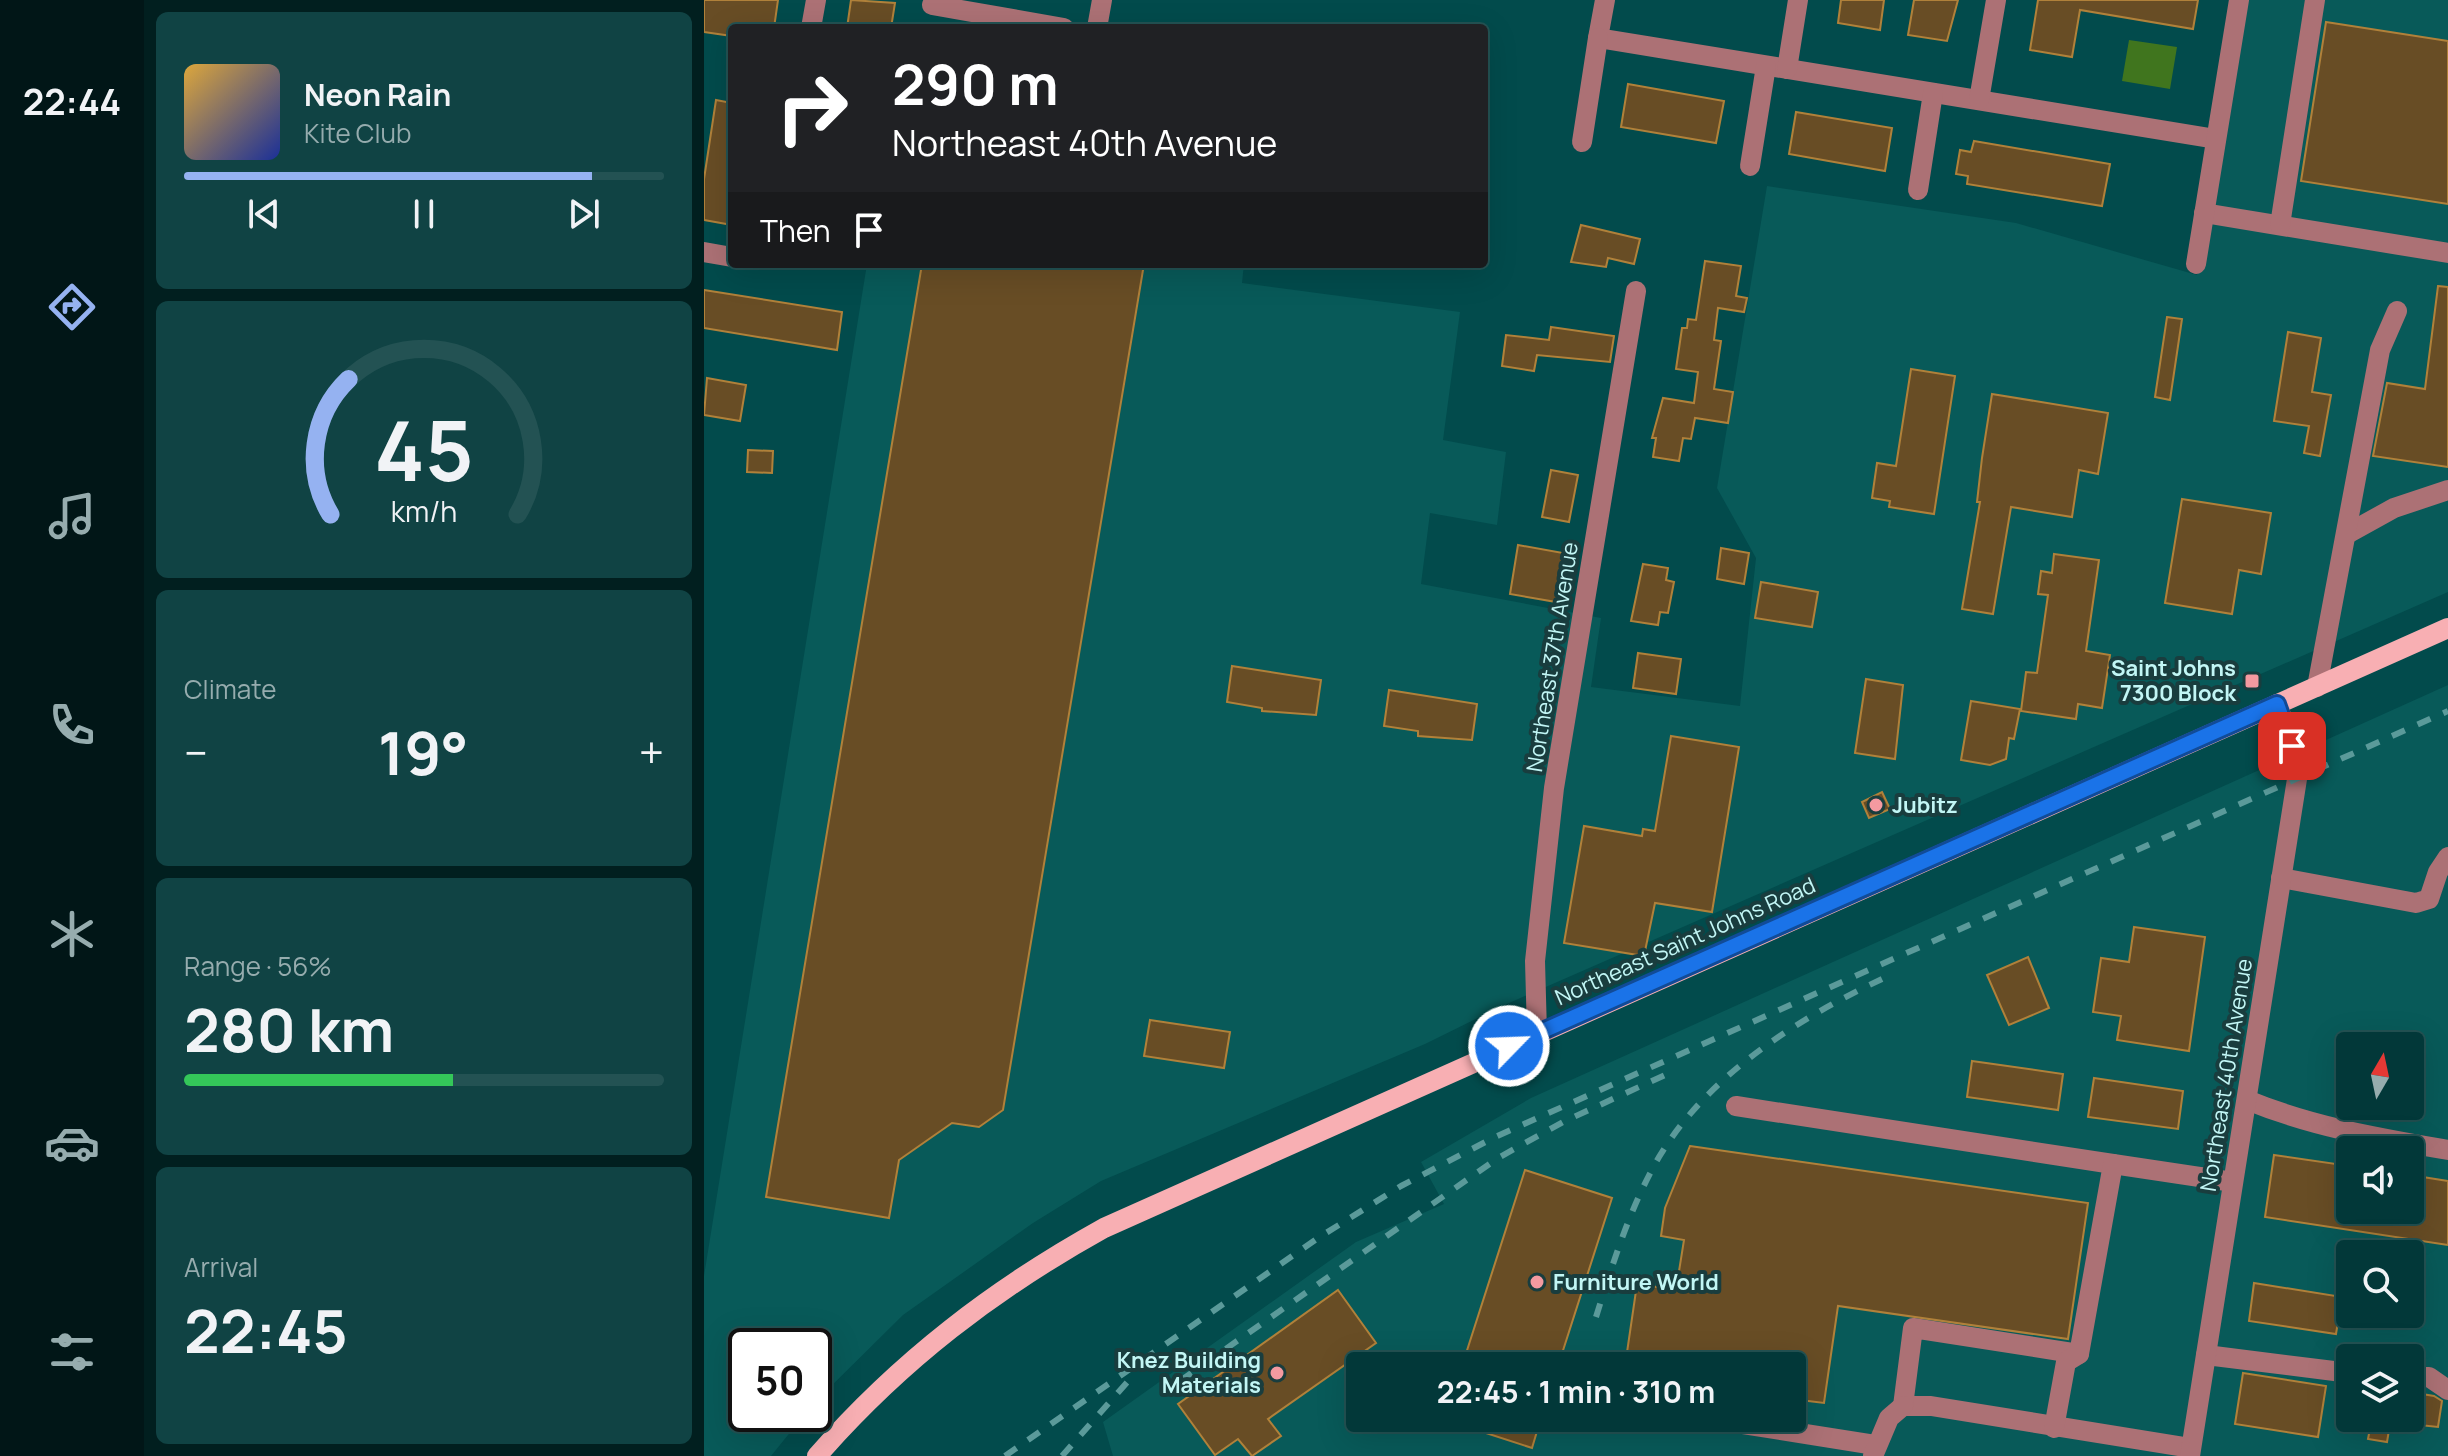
<!DOCTYPE html>
<html lang="en">
<head>
<meta charset="utf-8">
<style>
	:root { --surface:#023839; --page:#104344; --text:#f1f3f6; --muted:#96acae; --line:#235253; --accent:#95b2f1 }
	body { margin:0; font-family:Manrope,sans-serif; background:var(--page); color:var(--text); height:100vh; display:flex; flex-direction:column; font-size:30px; white-space:nowrap }
	* { box-sizing:border-box; margin:0 }
	p { font-size:26px; color:var(--muted) }
	.icon { flex:none; width:44px; height:44px; fill:none; stroke:currentColor; stroke-width:2; stroke-linecap:round; stroke-linejoin:round }
	.map { position:relative; flex:1; overflow:hidden }
	.details { display:flex; flex-direction:column; gap:12px; padding:12px; background:#011f1f; width:560px }
	.details>* { flex:none }
	.guide { position:absolute; left:24px; top:24px; width:760px; height:244px; border-radius:8px; box-shadow:0 8px 32px #0002,0 0 0 2px var(--line); background:#202124; color:#fff; overflow:hidden }
	.needle { width:52px; rotate:9deg }
	.tools { position:absolute; left:1632px; top:1032px; display:grid; gap:16px }
	.tools a { display:grid; place-items:center; width:88px; height:88px; border-radius:8px; background:var(--surface); box-shadow:0 8px 32px #0002,0 0 0 2px var(--line); font-size:40px }
	.speed { position:absolute; left:24px; top:1328px; display:flex; gap:16px; font-size:40px; font-weight:700; text-align:center }
	.speed>* { display:grid; place-content:center; width:104px; height:104px; border-radius:50%; background:var(--surface); box-shadow:0 8px 32px #0002,0 0 0 2px var(--line); line-height:1 }
	.speed .limit { border:4px solid #111; border-radius:12px; background:#fff; color:#111 }
	.pin { position:absolute; display:grid; place-items:center; width:68px; height:68px; color:#fff; margin:-34px; border-radius:16px; box-shadow:0 4px 12px #0006 }
	.me { position:absolute; width:88px; margin:-44px; rotate:66deg; stroke-linejoin:round; filter:drop-shadow(0 0 6px #0008) }
	.turn { display:flex; align-items:center; gap:28px; height:168px; padding:0 32px; font-size:36px }
	.turn .icon { width:104px; height:104px; stroke-width:2.5 }
	.turn b { display:block; font-size:56px; line-height:68px }
	.then { display:flex; align-items:center; height:76px; padding:0 32px; background:#0003; gap:16px; font-size:30px }
	.big { font-size:60px; font-weight:700; line-height:1.1 }
	.details .widget { flex:1; display:flex; flex-direction:column; justify-content:center; gap:12px; min-width:0; padding:0 28px; border-radius:12px; background:var(--page) }
	.details .dial { align-items:center; gap:0 }
	.dial svg { height:208px; overflow:visible; fill:none; stroke:var(--line); stroke-width:7; stroke-linecap:round; text-anchor:middle }
	.dial text { fill:var(--text); stroke:none }
	.song { display:flex; align-items:center; gap:24px }
	.cover { width:96px; height:96px; border-radius:12px; background:linear-gradient(135deg,hsl(40 70% 55%),hsl(230 70% 35%)) }
	.played { height:8px; border-radius:4px; background:linear-gradient(90deg,var(--accent) 85%,var(--line) 85%) }
	.keys { display:flex; justify-content:space-around; direction:ltr }
	.heat { display:flex; justify-content:space-between; align-items:center; font-size:44px; direction:ltr }
	.charge { height:12px; border-radius:6px; background:linear-gradient(90deg,#34c759 56%,var(--line) 0) }
	.trip { position:absolute; left:642px; top:1352px; width:460px; height:80px; border-radius:8px; background:var(--surface); box-shadow:0 8px 32px #0002,0 0 0 2px var(--line); font-weight:700; line-height:80px; text-align:center }
	main { display:flex; flex:1; min-height:0 }
	.tab-bar { display:flex; flex-direction:column; width:144px; justify-content:space-around; align-items:center; background:#011617; color:var(--muted) }
	.tab-bar .icon { width:56px; height:56px }
	.tab-bar .active { color:var(--accent) }
	.tab-bar b { font-size:36px; color:var(--text) }
	.map>svg:first-child { display:block }
	.built { fill:#085a59; fill-rule:evenodd }
	.green { fill:#40751e }
	.building { fill:#684d25; stroke:#b0813a; stroke-width:2 }
	.lines { fill:none; stroke-linecap:round; stroke-linejoin:round }
	.minor { stroke:#ac7175; stroke-width:20 }
	.major { stroke:#f8afb3; stroke-width:20 }
	.rail { stroke:#5b9a9a; stroke-width:6; stroke-dasharray:14 14; stroke-linecap:butt }
	.route-casing { stroke:#114b97; stroke-width:20 }
	.route { stroke:#1a73e8; stroke-width:14 }
	.poi-dot { fill:#f49aa0; stroke:#193d3e; stroke-width:3 }
	.labels { text-anchor:middle; dominant-baseline:central; stroke-width:8; stroke-linejoin:round; paint-order:stroke }
	.street-label { font-size:22px; fill:#c2f6f5; stroke:#193d3e }
	.poi-label { font-size:22px; font-weight:bold; fill:#c2f6f5; stroke:#193d3e; text-anchor:end }
</style>
</head>
<body>
<main>
<nav class="tab-bar">
<b>22:44</b>
<svg class="icon active" aria-label="directions" viewBox="0 0 24 24"><path d="M12 3l9 9-9 9-9-9zM9 14v-3h6M13 9l2 2-2 2"/></svg>
<svg class="icon" aria-label="music" viewBox="0 0 24 24"><path d="M9 18V5l10-2v13"/><circle cx="6" cy="18" r="3"/><circle cx="16" cy="16" r="3"/></svg>
<svg class="icon" aria-label="phone" viewBox="0 0 24 24"><path d="M5 4h4l2 5-3 2q2 4 5 5l2-3 5 2v4C11 20 4 13 5 4z"/></svg>
<svg class="icon" aria-label="climate" viewBox="0 0 24 24"><path d="M12 3v18M4 7l16 10M4 17L20 7"/></svg>
<svg class="icon" aria-label="car" viewBox="0 0 24 24"><path d="M5 17H2v-5l4-1 3-4h7l3 4 3 1v5h-3M9 17h6M6 11h13"/><circle cx="7" cy="17" r="2"/><circle cx="17" cy="17" r="2"/></svg>
<svg class="icon" aria-label="filters" viewBox="0 0 24 24"><path d="M4 7h16M4 17h16"/><circle cx="9" cy="7" r="2"/><circle cx="15" cy="17" r="2"/></svg>
</nav>
<section class="details">
<div class="widget">
<div class="song"><i class="cover"></i><div><b>Neon Rain</b><p>Kite Club</p></div></div>
<div class="played"></div>
<div class="keys"><svg class="icon" aria-label="previous" viewBox="0 0 24 24"><path d="M18 5L8 12l10 7zM5 5v14"/></svg><svg class="icon" aria-label="pause" viewBox="0 0 24 24"><path d="M8 5v14M16 5v14"/></svg><svg class="icon" aria-label="next" viewBox="0 0 24 24"><path d="M6 5l10 7-10 7zM19 5v14"/></svg></div>
</div>
<div class="widget dial"><svg viewBox="0 0 100 80">
<path d="M14 69A42 42 0 1 1 86 69"/>
<path d="M14 69A42 42 0 0 1 21 17" stroke="#95b2f1"/>
<text x="50" y="56" font-size="32" font-weight="700">45</text>
<text x="50" y="72" font-size="11">km/h</text>
</svg></div>
<div class="widget"><p>Climate</p>
<div class="heat"><a>−</a><b class="big">19°</b><a>+</a></div>
</div>
<div class="widget"><p>Range · 56%</p><b class="big">280 km</b><div class="charge"></div></div>
<div class="widget"><p>Arrival</p><b class="big">22:45</b></div>
</section>
<div class="map">
<svg width="1744" height="1456" viewBox="0 0 1744 1456">
	<rect width="100%" height="100%" fill="#024b4c"/>
	<g class="built">
		<polygon points="1533,0 1744,0 1744,592 796,1007 721,1044 397,1181 329,1223 199,1315 110,1403 110,1346 42,1346 42,1414 101,1414 67,1456 0,1456 0,1276 163,264 540,264 538,283 756,312 739,440 802,452 793,525 726,513 717,584 897,618 887,687 1036,706 1052,558 1013,488 1063,186 1312,223 1493,275"/>
		<path d="M1744 685V1456H409L399 1422 652 1242 740 1204 717 1162 827 1098ZM1646 1046H1706V1106H1646ZM1646 1150H1706V1210H1646ZM1646 1254H1706V1314H1646ZM1646 1358H1706V1418H1646ZM656 1366H1088V1418H656Z"/>
	</g>
	<polygon class="green" points="1425,40 1473,47 1466,89 1418,81"/>
	<g class="building">
		<polygon points="0,0 74,0 70,28 28,28 28,36 0,32"/>
		<polygon points="147,0 191,3 187,28 143,28"/>
		<polygon points="1137,0 1180,0 1176,30 1134,23"/>
		<polygon points="1210,0 1254,0 1243,41 1204,35"/>
		<polygon points="1334,0 1494,0 1489,29 1376,10 1368,57 1326,50"/>
		<polygon points="1622,22 1744,41 1744,204 1597,181"/>
		<polygon points="924,84 1020,101 1012,143 917,127"/>
		<polygon points="12,100 28,103 28,225 0,220 0,179"/>
		<polygon points="1092,112 1188,128 1181,171 1085,154"/>
		<polygon points="1270,141 1406,164 1398,206 1263,184 1264,176 1252,174 1256,150 1267,152"/>
		<polygon points="877,225 936,239 930,264 904,258 902,267 867,262"/>
		<polygon points="1001,261 1037,266 1032,296 1043,298 1040,312 1014,308 1010,340 1017,341 1010,389 1029,392 1024,423 991,418 987,439 979,438 975,461 949,457 952,438 948,438 959,398 990,403 994,372 972,369 978,328 983,328 984,319 992,320"/>
		<polygon points="218,264 440,264 299,1110 275,1127 248,1123 195,1160 185,1218 62,1197"/>
		<polygon points="1734,286 1744,287 1744,467 1669,456 1683,383 1721,389"/>
		<polygon points="0,290 138,312 133,350 0,328"/>
		<polygon points="1463,317 1478,319 1466,400 1451,397"/>
		<polygon points="847,327 910,336 906,362 833,355 830,371 798,366 802,335 845,340"/>
		<polygon points="1584,332 1617,338 1608,392 1627,395 1616,456 1600,453 1605,426 1570,421"/>
		<polygon points="1207,369 1251,376 1230,514 1185,507 1186,501 1168,498 1173,463 1192,466"/>
		<polygon points="3,378 42,385 36,421 0,415"/>
		<polygon points="1288,394 1404,413 1394,474 1375,470 1368,517 1307,507 1289,614 1258,609 1276,502 1273,502 1278,458"/>
		<polygon points="44,450 69,451 68,473 43,472"/>
		<polygon points="847,470 874,475 865,522 838,517"/>
		<polygon points="1478,499 1567,513 1557,574 1535,570 1528,614 1461,603"/>
		<polygon points="814,545 859,553 857,567 864,568 858,603 806,594"/>
		<polygon points="1017,548 1045,553 1040,584 1013,579"/>
		<polygon points="1350,554 1395,560 1382,651 1406,655 1398,708 1374,704 1372,719 1317,711 1322,672 1333,673 1344,595 1334,594 1337,571 1348,573"/>
		<polygon points="939,564 964,568 962,580 970,582 964,613 956,612 954,625 927,621"/>
		<polygon points="1057,582 1114,592 1108,627 1051,618"/>
		<polygon points="934,653 977,659 972,694 929,688"/>
		<polygon points="528,666 617,680 612,715 558,711 558,708 523,702"/>
		<polygon points="1162,679 1199,685 1191,759 1151,753"/>
		<polygon points="685,690 773,704 768,740 714,736 714,731 680,726"/>
		<polygon points="1267,701 1316,709 1310,739 1305,738 1302,759 1286,765 1257,760"/>
		<polygon points="967,736 1035,747 1008,912 951,903 940,956 860,943 880,826 938,836 939,829 951,831"/>
		<polygon points="1178,792 1186,809 1165,818 1158,802"/>
		<polygon points="1430,927 1501,937 1485,1051 1413,1040 1417,1016 1389,1012 1397,958 1425,962"/>
		<polygon points="1324,957 1345,1008 1305,1025 1283,975"/>
		<polygon points="446,1020 526,1032 520,1068 440,1056"/>
		<polygon points="1268,1061 1359,1074 1354,1110 1263,1097"/>
		<polygon points="1390,1078 1479,1091 1474,1129 1384,1117"/>
		<polygon points="986,1146 1384,1203 1364,1339 1134,1306 1120,1403 1088,1399 1088,1366 921,1366 933,1284 972,1290 980,1240 957,1236 961,1208"/>
		<polygon points="1570,1155 1646,1166 1646,1210 1706,1210 1706,1175 1744,1181 1744,1245 1561,1217"/>
		<polygon points="821,1170 908,1198 854,1366 758,1366"/>
		<polygon points="1550,1283 1638,1297 1632,1334 1545,1321"/>
		<polygon points="634,1290 672,1343 564,1419 577,1436 548,1456 534,1439 511,1455 474,1404"/>
		<polygon points="1539,1373 1622,1386 1614,1437 1531,1424"/>
		<polygon points="1706,1392 1730,1396 1738,1401 1734,1427 1706,1424"/>
		<polygon points="746,1418 837,1418 828,1448 745,1421"/>
		<polygon points="1668,1418 1687,1418 1683,1442 1664,1439"/>
	</g>
	<g class="lines">
		<g class="minor">
			<polyline points="901,0 894,38 1512,139"/>
			<polyline points="228,5 360,28"/>
			<polyline points="107,28 112,0"/>
			<polyline points="393,28 398,0"/>
			<polyline points="1083,69 1094,0"/>
			<polyline points="1275,100 1292,0"/>
			<polyline points="878,142 894,38"/>
			<polyline points="1046,166 1062,66"/>
			<polyline points="1214,190 1229,93"/>
			<polyline points="1500,213 1744,253"/>
			<polyline points="1576,225 1611,0"/>
			<polyline points="0,252 28,257"/>
			<polyline points="1492,264 1535,0"/>
			<polyline points="1643,534 1690,508 1744,490"/>
			<polyline points="1613,687 1676,350 1693,311"/>
			<polyline points="1577,878 1712,903 1725,899 1734,872 1744,857"/>
			<polyline points="833,1033 831,961 850,788 932,291"/>
			<path d="M1543 1100C1609 1127 1675 1138 1744 1150"/>
			<polyline points="1032,1106 1409,1164"/>
			<polyline points="1502,1355 1646,1373"/>
			<polyline points="1706,1377 1725,1377 1744,1390"/>
			<polyline points="1199,1406 1227,1406 1487,1448"/>
			<polyline points="1199,1406 1209,1328 1375,1354"/>
			<polyline points="1001,1418 1171,1445"/>
			<polyline points="1350,1428 1362,1362 1375,1354 1409,1164 1529,1182"/>
			<polyline points="1169,1456 1185,1418 1199,1406"/>
			<polyline points="1486,1456 1593,779 1592,756 1573,704"/>
		</g>
		<path class="major" d="M113 1456C196 1361 290 1289 400 1228L1744 628"/>
		<g class="rail">
			<path d="M892 1317C909 1263 926 1207 955 1157 1004 1075 1093 1019 1178 979"/>
			<polyline points="476,1381 794,1158 861,1121 961,1075"/>
			<polyline points="301,1456 614,1238 697,1186 791,1137 1744,711"/>
			<polyline points="358,1456 427,1378"/>
		</g>
	</g>
	<g class="lines">
		<g class="route-casing">
			<polyline id="route" points="805,1046 1573,704 1588,746"/>
		</g>
		<use href="#route" class="route"/>
	</g>
	<g class="poi-dot">
		<rect x="1540" y="673" width="16" height="16" rx="4"/>
		<circle cx="1172" cy="805" r="8"/>
		<circle cx="833" cy="1282" r="8"/>
		<circle cx="573" cy="1373" r="8"/>
	</g>
	<g class="labels">
		<g class="street-label">
			<text transform="translate(848 657) rotate(-81)">Northeast 37th Avenue</text>
			<text transform="translate(981 941) rotate(-24)">Northeast Saint Johns Road</text>
			<text transform="translate(1522 1075) rotate(-81)">Northeast 40th Avenue</text>
		</g>
		<g class="poi-label">
			<text x="1532" y="668">Saint Johns<tspan x="1532" dy="25">7300 Block</tspan></text>
			<text x="1188" y="805" text-anchor="start">Jubitz</text>
			<text x="849" y="1282" text-anchor="start">Furniture World</text>
			<text x="557" y="1360">Knez Building<tspan x="557" dy="25">Materials</tspan></text>
		</g>
	</g>
</svg>
<div class="tools">
<a><svg class="needle" viewBox="-14 -14 28 28"><path d="M0-13l5 13h-10z" fill="#e53935"/><path d="M0 13l5-13h-10z" fill="#96acae"/></svg></a>
<a><svg class="icon" aria-label="sound" viewBox="0 0 24 24"><path d="M4 9h4l5-4v14l-5-4H4zM17 9q2 3 0 6"/></svg></a>
<a><svg class="icon" aria-label="search" viewBox="0 0 24 24"><circle cx="10" cy="10" r="6"/><path d="M15 15l6 6"/></svg></a>
<a><svg class="icon" aria-label="layers" viewBox="0 0 24 24"><path d="M12 4l9 5-9 5-9-5zM3 14l9 5 9-5"/></svg></a>
</div>
<div class="speed"><div class="limit">50</div></div>
<div class="pin" style="left:1588px;top:746px;background:#d93025"><svg class="icon" aria-label="arrive" viewBox="0 0 24 24"><path d="M6 21V4h12l-3 4 3 4H6"/></svg></div>
<svg class="me" style="left:805px;top:1046px" viewBox="-20 -20 40 40"><circle r="17" fill="#1a73e8" stroke="#fff" stroke-width="3"/><path d="M0-11L8 9 0 5-8 9z" fill="#fff"/></svg>
<div class="trip">22:45 · 1 min · 310 m</div>
<div class="guide">
<div class="turn"><svg class="icon" aria-label="right" viewBox="0 0 24 24"><path d="M7 20v-9h11M14 6l5 5-5 5"/></svg><div><b>290 m</b>Northeast 40th Avenue</div></div>
<div class="then">Then<svg class="icon" aria-label="arrive" viewBox="0 0 24 24"><path d="M6 21V4h12l-3 4 3 4H6"/></svg></div>
</div>
</div>
</main>
</body>
</html>
